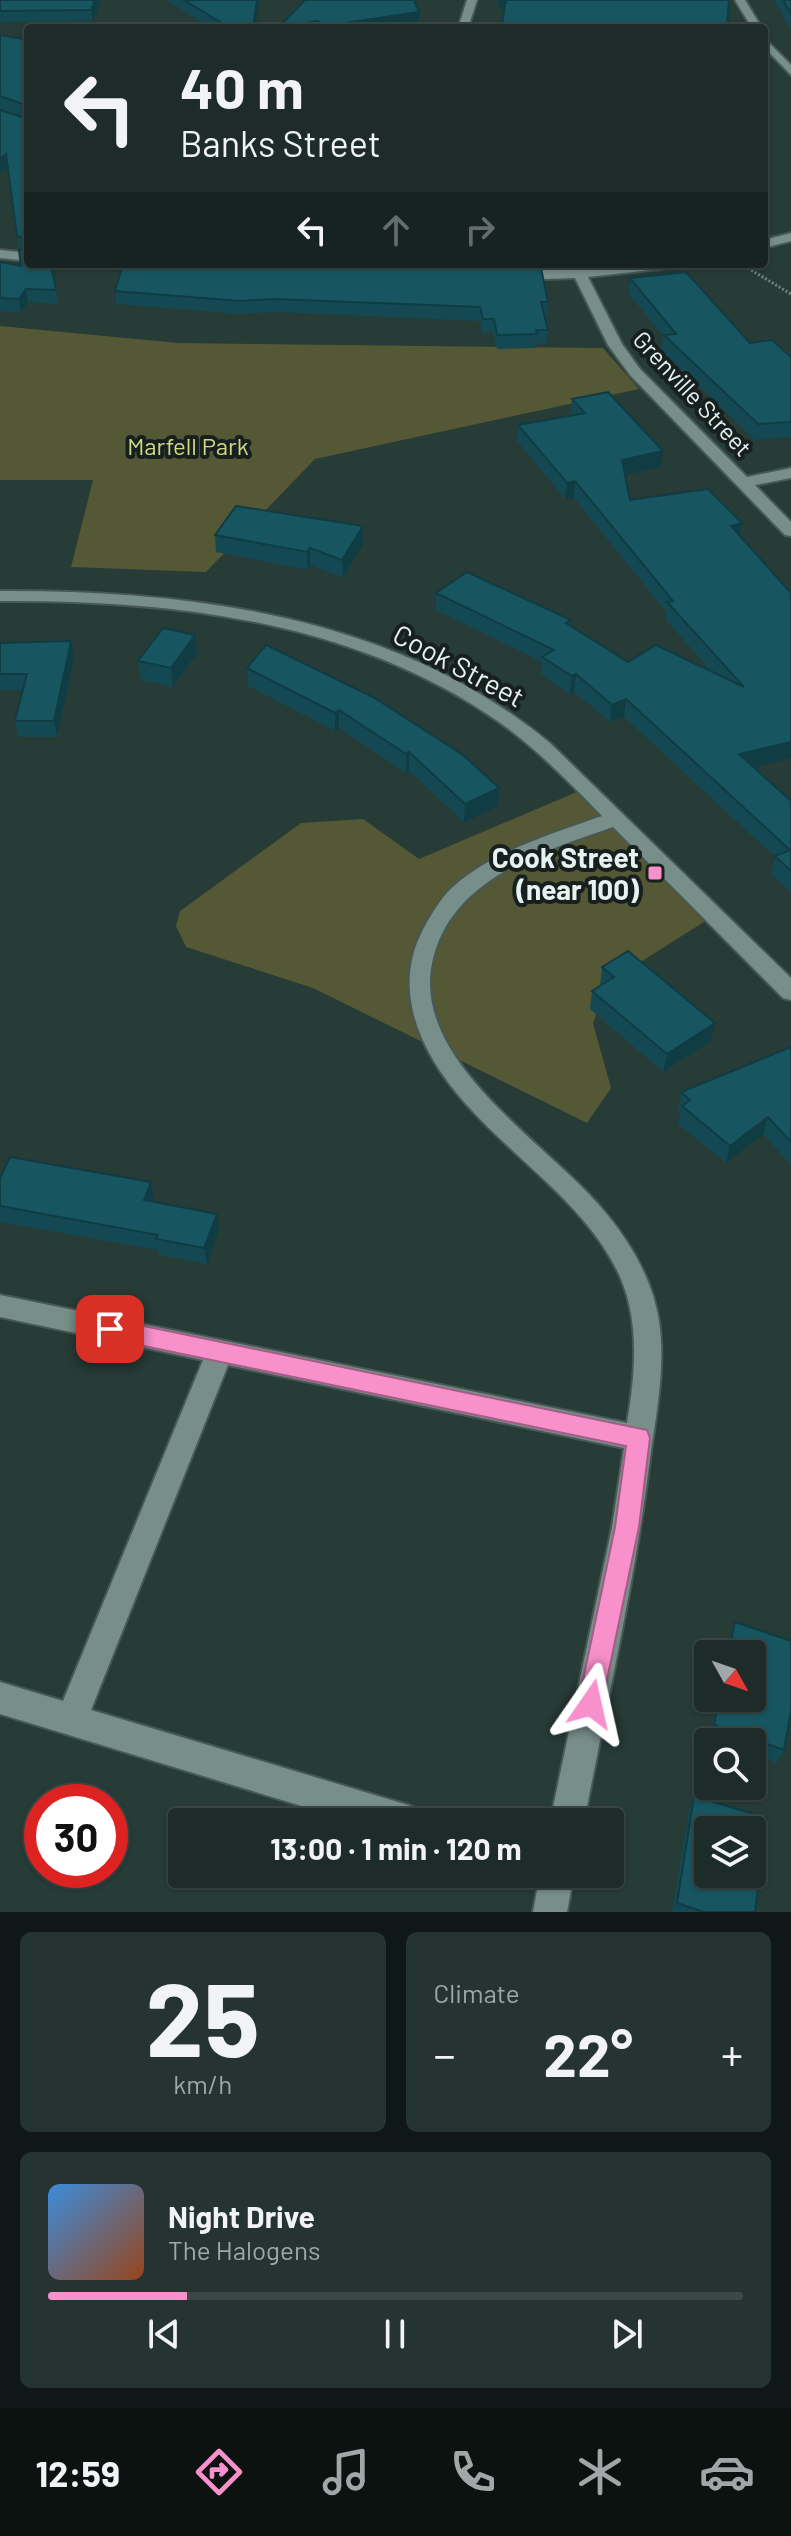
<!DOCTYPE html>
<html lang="en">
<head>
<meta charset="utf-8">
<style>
	:root { --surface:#1d2c29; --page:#253431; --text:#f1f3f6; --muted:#a0a7a8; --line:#3b4846; --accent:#f890cb }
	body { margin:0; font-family:Barlow,sans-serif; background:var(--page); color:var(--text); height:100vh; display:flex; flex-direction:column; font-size:30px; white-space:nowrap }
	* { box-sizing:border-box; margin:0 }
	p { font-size:26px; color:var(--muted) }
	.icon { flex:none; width:44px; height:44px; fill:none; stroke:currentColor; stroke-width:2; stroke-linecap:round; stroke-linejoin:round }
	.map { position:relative; height:1912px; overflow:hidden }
	.drawer { display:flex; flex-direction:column; gap:20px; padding:20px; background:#101817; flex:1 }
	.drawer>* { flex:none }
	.banner { position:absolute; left:24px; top:24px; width:744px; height:244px; border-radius:8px; box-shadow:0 2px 6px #0004,0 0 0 2px var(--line); background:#1d2c29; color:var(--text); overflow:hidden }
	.needle { width:52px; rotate:130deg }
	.fabs { position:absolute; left:694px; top:1640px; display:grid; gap:16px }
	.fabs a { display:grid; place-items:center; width:72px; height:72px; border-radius:8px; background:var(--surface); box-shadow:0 2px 6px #0004,0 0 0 2px var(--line); font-size:40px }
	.speed { position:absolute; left:24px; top:1784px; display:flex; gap:16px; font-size:40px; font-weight:700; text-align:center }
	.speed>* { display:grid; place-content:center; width:104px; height:104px; border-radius:50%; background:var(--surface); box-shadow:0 2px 6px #0004,0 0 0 2px var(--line); line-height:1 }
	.speed .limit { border:12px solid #d22; background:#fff; color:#111 }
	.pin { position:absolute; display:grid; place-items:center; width:68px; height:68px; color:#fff; margin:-34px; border-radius:16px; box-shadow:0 4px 12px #0006 }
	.me { position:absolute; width:88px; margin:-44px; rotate:11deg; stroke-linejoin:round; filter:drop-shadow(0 0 6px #0008) }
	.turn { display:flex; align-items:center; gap:28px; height:168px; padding:0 24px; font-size:36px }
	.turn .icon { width:104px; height:104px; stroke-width:2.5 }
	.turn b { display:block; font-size:56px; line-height:68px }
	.lanes { display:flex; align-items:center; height:76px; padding:0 24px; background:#0003; justify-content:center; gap:40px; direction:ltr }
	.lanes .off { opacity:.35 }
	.big { font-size:60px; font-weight:700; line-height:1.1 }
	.drawer .widget { flex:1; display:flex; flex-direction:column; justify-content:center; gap:12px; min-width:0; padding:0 28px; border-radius:12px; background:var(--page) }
	.drawer .dial { align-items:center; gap:0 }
	.dial b { font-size:104px; line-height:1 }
	.song { display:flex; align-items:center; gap:24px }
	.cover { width:96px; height:96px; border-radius:12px; background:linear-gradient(135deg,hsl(210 70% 55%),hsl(20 70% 35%)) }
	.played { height:8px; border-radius:4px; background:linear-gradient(90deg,var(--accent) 20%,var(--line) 20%) }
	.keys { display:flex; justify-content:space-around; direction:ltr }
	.heat { display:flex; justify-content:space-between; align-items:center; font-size:44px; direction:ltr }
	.drawer .tiles { flex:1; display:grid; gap:20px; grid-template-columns:1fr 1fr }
	.widget:last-child { grid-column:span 2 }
	.trip { position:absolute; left:168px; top:1808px; width:456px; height:80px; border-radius:8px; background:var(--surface); box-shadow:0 2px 6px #0004,0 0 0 2px var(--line); font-weight:700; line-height:80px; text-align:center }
	.dock { display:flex; height:128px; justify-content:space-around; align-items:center; background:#0c1210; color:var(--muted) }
	.dock .icon { width:56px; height:56px }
	.dock .active { color:var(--accent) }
	.dock b { font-size:36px; color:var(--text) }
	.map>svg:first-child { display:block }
	.green { fill:#545835 }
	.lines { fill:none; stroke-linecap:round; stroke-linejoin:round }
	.minor-casing { stroke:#475855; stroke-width:4 }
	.path { stroke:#71827f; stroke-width:3; stroke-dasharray:2 2; stroke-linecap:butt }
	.minor { fill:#788e89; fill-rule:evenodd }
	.wall { fill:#144953 }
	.shaded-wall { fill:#103c44 }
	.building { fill:#175561; stroke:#103c44; stroke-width:2; fill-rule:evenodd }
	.route { fill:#f890cb; stroke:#a15e84; stroke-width:2 }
	.poi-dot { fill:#f890cb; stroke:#17201e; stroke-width:3 }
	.labels { text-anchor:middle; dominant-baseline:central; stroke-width:8; stroke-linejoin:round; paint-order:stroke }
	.far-street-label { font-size:24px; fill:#e7f3f0; stroke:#17201e }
	.far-park-label { font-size:24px; fill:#d1d984; stroke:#17201e }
	.street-label { font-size:28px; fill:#e7f3f0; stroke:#17201e }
	.poi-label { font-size:28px; font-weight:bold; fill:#e7f3f0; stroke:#17201e; text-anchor:end }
</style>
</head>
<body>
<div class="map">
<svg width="791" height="1912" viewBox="0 0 791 1912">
	<rect width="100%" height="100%" fill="#273b37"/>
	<g class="green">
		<polygon points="0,326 178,343 603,348 639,389 315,459 206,572 71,567 93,480 0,480"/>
		<polygon points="586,788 718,913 609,982 593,1023 611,1088 587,1123 313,988 186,947 176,926 180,911 301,823 363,819 419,859"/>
	</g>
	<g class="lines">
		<g class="minor-casing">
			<g id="minor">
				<polygon points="467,0 477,0 468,28 458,28"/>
				<polygon points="735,0 745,0 762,28 752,28"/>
				<polygon points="764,38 791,65 791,75 764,47"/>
				<polygon points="791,233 791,241 764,248 764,240"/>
				<polygon points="0,250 28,253 28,261 0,258"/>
				<polygon points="633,264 675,264 668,268 588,277 622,344 640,369 747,477 791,468 791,478 755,485 791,522 791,536 785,535 630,375 608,345 575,278 514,280 507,276 514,272"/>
				<path d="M0 591C192 590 398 616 551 744L791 978V1000L783 998 613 827C545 851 456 876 434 955 405 1056 542 1139 599 1205 628 1238 652 1277 659 1321 666 1367 656 1414 650 1459 635 1581 607 1702 584 1822H550L612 1527 624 1448 228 1365 91 1710 408 1805 420 1810 425 1822H354L0 1714V1682L63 1701 203 1360 0 1317V1295L627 1423C635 1376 640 1324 621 1279 590 1207 516 1161 465 1103 420 1052 389 988 426 924 434 910 443 895 455 885 496 850 552 834 602 816 570 783 537 749 499 722 353 620 172 600 0 601Z"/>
				<polygon points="540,1874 574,1874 567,1912 533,1912"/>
			</g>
		</g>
		<polyline class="path" points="741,264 791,294"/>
		<use href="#minor" class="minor"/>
	</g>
	<g class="wall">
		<polygon points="0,0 101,0 93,21 0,22"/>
		<polygon points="166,0 258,0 255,28 211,28"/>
		<polygon points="305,0 419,21 371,28 282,28"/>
		<polygon points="774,0 791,0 791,29"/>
		<polygon points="0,35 28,40 28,264 51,264 58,304 28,302 21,313 0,311 0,262 21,266 22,250 19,249 8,167 0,173 0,110 25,118 26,117 0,109"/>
		<polygon points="123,264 538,264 538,268 548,302 547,316 544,316 548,330 547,343 536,344 536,348 497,349 493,332 482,333 480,321 275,312 240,314 116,304 115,291"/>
		<polygon points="630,278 750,343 791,357 791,437 755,440 662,351 663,336 628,293"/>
		<polygon points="572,399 661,467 625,475 630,500 740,536 754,767 791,801 791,892 771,874 775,857 624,717 610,722 574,692 570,694 541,674 542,662 436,610 436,593 571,620 570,625 628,662 711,671 665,619 666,612 574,498 565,499 517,441 518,425 571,415"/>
		<polygon points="215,535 363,544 343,578 310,565 308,570 216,552"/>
		<polygon points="195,635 197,653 173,687 141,680 138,661"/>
		<polygon points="0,643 74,657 57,737 19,737 15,721 23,690 0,690"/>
		<polygon points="266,645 499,788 498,806 464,822 409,771 406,773 339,728 335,731 248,686 247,668"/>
		<polygon points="602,967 711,1041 663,1072 590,1009 592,991 600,986"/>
		<polygon points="791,1047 791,1165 763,1134 726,1163 678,1124 680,1112 678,1110 681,1092"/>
		<polygon points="0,1178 154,1198 153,1202 217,1214 219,1230 207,1264 159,1255 158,1250 0,1222"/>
		<polygon points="735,1622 791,1641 791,1711 784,1750 777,1763 752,1754 752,1742 717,1742 709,1739 717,1698 752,1698 752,1654 726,1654 730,1638"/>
		<polygon points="694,1796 755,1912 672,1912 689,1810"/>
	</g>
	<g class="shaded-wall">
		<polygon points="95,0 101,0 93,21 91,10"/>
		<polygon points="257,0 258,0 259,5 255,28 253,28"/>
		<polygon points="498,0 507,0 506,8 498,9"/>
		<polygon points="419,12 419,21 371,28 324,28 324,26"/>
		<polygon points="317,21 317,28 282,28"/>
		<polygon points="6,154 8,167 0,173 0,159"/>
		<polygon points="26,289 28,302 21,313 19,299"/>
		<polygon points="663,451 661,467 620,476 622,460"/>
		<polygon points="575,481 574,498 565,499 567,483"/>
		<polygon points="742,523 739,540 731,526"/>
		<polygon points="363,526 363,544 343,578 342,560"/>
		<polygon points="310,548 310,565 308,570 307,552"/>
		<polygon points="195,635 197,653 173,687 171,668"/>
		<polygon points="71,641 74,657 57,737 54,721"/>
		<polygon points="576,674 574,692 570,694 572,676"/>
		<polygon points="626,699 624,717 610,722 612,705"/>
		<polygon points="339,710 339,728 335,731 335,713"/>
		<polygon points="791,742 791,758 736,772 739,754"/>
		<polygon points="409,752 409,771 406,773 406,754"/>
		<polygon points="499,788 498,806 464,822 465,804"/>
		<polygon points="715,1023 711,1041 663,1072 667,1054"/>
		<polygon points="768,1117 763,1134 726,1163 730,1146"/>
		<polygon points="151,1182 154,1198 147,1217 144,1200"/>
		<polygon points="217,1214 219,1230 207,1264 204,1248"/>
	</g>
	<g class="building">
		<polygon points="0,0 95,0 91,10 0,11"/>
		<polygon points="184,0 257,0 253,28 230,28"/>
		<polygon points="305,0 414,0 419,12 324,26 317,21 278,28"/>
		<polygon points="506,0 729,0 727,28 501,28"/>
		<polygon points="783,0 791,0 791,14"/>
		<polygon points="0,35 28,40 28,106 0,96"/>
		<polygon points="0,110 25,118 28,116 28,121 26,121 28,127 28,240 17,236 6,154 0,159"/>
		<polygon points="28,249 28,264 51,264 56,290 26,289 19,299 0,298 0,262 21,266 19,250"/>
		<polygon points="123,264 398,264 541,268 548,302 541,302 548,330 536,330 537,334 497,335 494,319 483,319 480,307 274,299 240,301 115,291"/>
		<polygon points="686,272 750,343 772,340 791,357 791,422 758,424 664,335 676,334 630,278"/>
		<polygon points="608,392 663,451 622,460 630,500 708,489 742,523 731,526 791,593 791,742 739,754 791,801 791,871 775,856 790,850 626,699 612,705 576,674 572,676 542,657 554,650 436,593 467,572 571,620 566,623 628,662 656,645 744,687 667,602 673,601 575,481 567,483 518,425 585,413 572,399"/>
		<polygon points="236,506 363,526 342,560 310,548 307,552 215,535"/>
		<polygon points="163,628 195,635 171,668 138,661"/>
		<polygon points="71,641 54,721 15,721 27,674 0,674 0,643"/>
		<polygon points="266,645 373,697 463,755 499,788 465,804 409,752 406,754 339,710 335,713 247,668"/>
		<polygon points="628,951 715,1023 667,1054 592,991 614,977 602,967"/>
		<polygon points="791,1047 791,1142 768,1117 730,1146 682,1106 690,1100 681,1092"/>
		<polygon points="10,1157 151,1182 144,1200 217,1214 204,1248 156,1239 158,1235 0,1206 0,1178"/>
		<polygon points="735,1622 791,1641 791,1711 784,1750 714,1725 719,1698 752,1698 752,1654 728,1654"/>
		<path d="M694 1796 767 1818 755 1912H704L677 1903ZM708 1830H752V1874H708Z"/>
	</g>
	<polygon class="route" points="110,1319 647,1430 650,1438 639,1527 600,1713 591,1717 582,1713 578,1704 615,1527 626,1446 110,1339 102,1336 99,1329 102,1322"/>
	<rect class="poi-dot" x="647" y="865" width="16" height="16" rx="4"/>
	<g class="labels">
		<g class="far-street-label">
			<text transform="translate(693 393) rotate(47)">Grenville Street</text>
		</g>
		<g class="far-park-label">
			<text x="188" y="445">Marfell Park</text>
		</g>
		<g class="street-label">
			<text transform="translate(459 665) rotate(28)">Cook Street</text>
		</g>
		<g class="poi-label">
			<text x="639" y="857">Cook Street<tspan x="639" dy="32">(near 100)</tspan></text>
		</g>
	</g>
</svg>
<div class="fabs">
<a><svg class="needle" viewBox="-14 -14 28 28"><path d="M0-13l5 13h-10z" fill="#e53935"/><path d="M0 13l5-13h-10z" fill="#a0a7a8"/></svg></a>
<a><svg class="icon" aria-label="search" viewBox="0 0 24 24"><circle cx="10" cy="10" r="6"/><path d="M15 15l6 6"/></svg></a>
<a><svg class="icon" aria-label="layers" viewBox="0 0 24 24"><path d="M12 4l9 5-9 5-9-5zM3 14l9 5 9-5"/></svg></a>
</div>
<div class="speed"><div class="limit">30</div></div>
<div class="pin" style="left:110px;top:1329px;background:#d93025"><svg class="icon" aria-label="arrive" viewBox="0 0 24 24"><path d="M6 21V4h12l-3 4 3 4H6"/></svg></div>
<svg class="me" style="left:591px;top:1704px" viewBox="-20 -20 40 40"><path d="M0-17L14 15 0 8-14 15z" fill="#f890cb" stroke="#fff" stroke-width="4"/></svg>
<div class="trip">13:00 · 1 min · 120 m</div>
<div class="banner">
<div class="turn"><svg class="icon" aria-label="left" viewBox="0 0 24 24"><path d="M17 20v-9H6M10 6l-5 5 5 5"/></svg><div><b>40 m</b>Banks Street</div></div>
<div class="lanes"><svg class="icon" aria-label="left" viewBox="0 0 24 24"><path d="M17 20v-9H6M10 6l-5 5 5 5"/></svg><svg class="icon off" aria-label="ahead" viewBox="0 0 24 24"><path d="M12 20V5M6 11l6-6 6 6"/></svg><svg class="icon off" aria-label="right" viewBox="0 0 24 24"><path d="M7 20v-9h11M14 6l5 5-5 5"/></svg></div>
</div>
</div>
<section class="drawer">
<div class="tiles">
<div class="widget dial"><b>25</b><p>km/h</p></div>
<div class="widget"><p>Climate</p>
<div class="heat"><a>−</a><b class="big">22°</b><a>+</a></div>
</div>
<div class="widget">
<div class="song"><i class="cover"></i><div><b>Night Drive</b><p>The Halogens</p></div></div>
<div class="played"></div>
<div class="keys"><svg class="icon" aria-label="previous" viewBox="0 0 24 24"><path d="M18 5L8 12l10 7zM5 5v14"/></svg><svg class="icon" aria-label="pause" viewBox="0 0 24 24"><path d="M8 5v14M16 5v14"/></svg><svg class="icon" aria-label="next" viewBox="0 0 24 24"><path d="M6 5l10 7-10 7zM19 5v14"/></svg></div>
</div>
</div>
</section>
<nav class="dock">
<b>12:59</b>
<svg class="icon active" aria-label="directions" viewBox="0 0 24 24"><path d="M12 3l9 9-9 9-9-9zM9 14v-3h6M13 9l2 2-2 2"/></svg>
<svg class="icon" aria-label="music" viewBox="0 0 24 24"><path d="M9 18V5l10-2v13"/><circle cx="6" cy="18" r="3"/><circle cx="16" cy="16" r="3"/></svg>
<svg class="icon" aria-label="phone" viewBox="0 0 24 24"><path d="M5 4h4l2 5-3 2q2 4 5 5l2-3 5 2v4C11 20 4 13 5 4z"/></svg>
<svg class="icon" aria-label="climate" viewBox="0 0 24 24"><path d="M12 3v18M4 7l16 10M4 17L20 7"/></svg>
<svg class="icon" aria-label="car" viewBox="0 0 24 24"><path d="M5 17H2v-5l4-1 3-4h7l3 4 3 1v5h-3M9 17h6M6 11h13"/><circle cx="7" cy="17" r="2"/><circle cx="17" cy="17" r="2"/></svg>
</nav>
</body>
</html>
